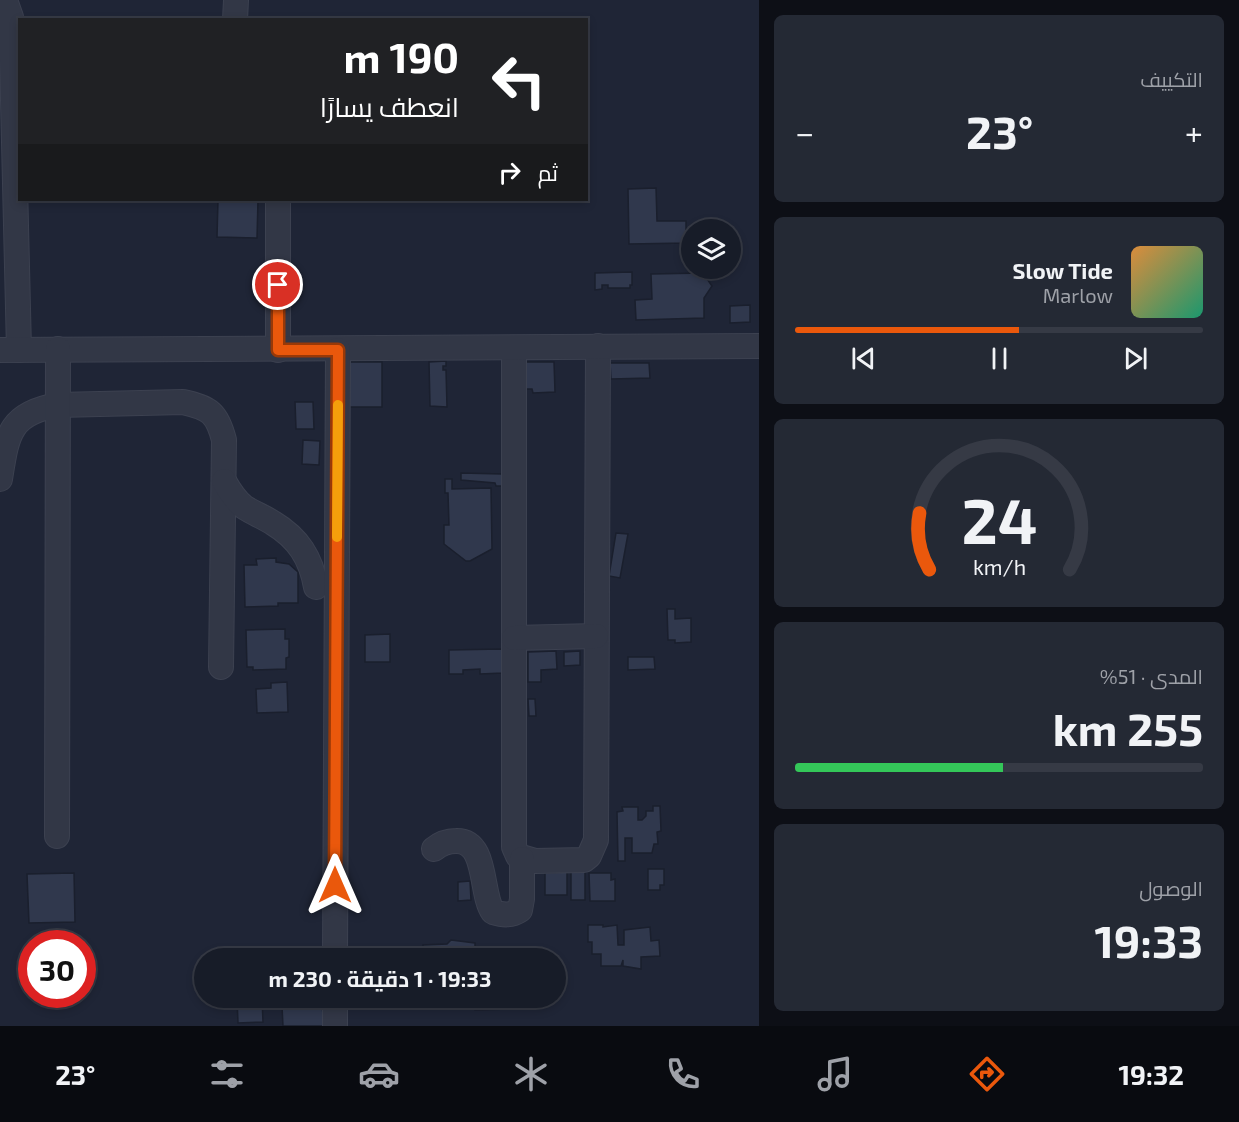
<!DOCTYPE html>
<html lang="ar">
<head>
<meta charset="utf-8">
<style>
	:root { --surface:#171c28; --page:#242934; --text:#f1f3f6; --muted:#9ea1a8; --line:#363a45; --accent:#ea580c }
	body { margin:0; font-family:"Exo 2",Cairo,sans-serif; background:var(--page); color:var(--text); direction:rtl; height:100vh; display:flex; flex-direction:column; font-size:22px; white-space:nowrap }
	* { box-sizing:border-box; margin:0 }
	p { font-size:20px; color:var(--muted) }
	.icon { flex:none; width:33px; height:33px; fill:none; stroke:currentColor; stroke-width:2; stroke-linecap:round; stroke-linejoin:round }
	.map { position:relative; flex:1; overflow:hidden; direction:ltr }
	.side { display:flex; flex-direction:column; gap:15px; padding:15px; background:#0d0f16; width:480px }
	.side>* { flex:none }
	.guide { position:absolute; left:18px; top:18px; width:570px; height:183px; border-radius:0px; box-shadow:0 3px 9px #0003,0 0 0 2px var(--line); direction:rtl; background:#202124; color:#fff; overflow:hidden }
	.fabs { position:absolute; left:681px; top:219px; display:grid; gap:12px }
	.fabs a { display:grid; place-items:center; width:60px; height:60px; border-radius:50%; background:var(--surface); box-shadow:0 3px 9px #0003,0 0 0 2px var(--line); font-size:30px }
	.speed { position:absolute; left:18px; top:930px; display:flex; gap:12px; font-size:30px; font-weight:700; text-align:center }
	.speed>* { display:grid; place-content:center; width:78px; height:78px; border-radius:50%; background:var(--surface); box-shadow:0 3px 9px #0003,0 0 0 2px var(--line); line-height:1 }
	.speed .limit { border:9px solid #d22; background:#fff; color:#111 }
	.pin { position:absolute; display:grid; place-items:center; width:51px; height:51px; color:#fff; margin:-26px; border:3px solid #fff; border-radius:50%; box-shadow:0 2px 6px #0007 }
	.me { position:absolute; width:66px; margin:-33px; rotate:0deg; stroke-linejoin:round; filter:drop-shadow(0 0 4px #0008) }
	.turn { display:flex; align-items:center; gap:21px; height:126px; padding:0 30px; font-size:27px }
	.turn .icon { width:78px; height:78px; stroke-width:2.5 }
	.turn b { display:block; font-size:42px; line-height:51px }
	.then { display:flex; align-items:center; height:57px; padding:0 30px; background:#0003; gap:12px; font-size:22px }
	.big { font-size:45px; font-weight:700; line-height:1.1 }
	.side .widget { flex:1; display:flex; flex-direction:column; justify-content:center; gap:9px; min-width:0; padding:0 21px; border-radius:9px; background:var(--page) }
	.side .dial { align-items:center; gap:0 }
	.dial svg { height:156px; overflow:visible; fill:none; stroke:var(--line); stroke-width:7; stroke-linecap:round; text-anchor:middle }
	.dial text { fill:var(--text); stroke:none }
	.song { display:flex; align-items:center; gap:18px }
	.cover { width:72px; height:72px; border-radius:9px; background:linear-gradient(135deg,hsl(30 70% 55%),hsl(160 70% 35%)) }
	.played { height:6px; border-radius:3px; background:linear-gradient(90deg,var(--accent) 55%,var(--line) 55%) }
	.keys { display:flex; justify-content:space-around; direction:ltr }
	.heat { display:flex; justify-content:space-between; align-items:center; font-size:33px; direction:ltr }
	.charge { height:9px; border-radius:4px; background:linear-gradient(90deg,#34c759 51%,var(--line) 0) }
	.trip { position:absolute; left:194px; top:948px; width:372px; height:60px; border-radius:30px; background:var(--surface); box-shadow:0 3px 9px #0003,0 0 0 2px var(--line); font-weight:700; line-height:60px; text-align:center; direction:rtl }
	.tabs { display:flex; height:96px; justify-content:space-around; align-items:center; background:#090b10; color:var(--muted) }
	.tabs .icon { width:42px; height:42px }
	.tabs .active { color:var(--accent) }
	.tabs b { font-size:27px; color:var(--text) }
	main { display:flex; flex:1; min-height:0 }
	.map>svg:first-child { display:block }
	.building { fill:#30384d; stroke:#1a1f2d; stroke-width:1.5 }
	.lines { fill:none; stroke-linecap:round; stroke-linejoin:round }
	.minor-casing { stroke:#3c4150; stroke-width:26 }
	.minor { stroke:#323746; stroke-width:24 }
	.route-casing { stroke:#983908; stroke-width:15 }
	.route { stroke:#ea580c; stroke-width:10 }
	.slow { stroke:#f59e0b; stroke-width:10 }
</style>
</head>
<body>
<main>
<section class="side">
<div class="widget"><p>التكييف</p>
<div class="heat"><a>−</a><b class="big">23°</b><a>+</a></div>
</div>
<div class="widget">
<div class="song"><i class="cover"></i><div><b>Slow Tide</b><p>Marlow</p></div></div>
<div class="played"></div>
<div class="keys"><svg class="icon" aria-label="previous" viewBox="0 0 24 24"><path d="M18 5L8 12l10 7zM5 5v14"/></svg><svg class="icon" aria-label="pause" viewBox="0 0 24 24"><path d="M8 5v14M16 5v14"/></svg><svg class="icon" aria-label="next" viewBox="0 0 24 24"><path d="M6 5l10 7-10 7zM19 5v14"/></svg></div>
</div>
<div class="widget dial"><svg viewBox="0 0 100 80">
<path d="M14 69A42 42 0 1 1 86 69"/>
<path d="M14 69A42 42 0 0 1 9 40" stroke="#ea580c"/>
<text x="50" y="56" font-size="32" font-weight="700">24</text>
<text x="50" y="72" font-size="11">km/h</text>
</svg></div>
<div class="widget"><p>المدى · 51%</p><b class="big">255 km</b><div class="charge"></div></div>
<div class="widget"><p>الوصول</p><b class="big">19:33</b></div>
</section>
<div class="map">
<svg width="759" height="1026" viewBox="0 0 759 1026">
	<rect width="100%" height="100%" fill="#1f2536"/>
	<g class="building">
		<polygon points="656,188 657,221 686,221 686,243 629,244 628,189"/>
		<polygon points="218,200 258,200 257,238 217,237"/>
		<polygon points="632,272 632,285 630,285 630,288 608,288 608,285 602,285 602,289 595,290 595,273"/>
		<polygon points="703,273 712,286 704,298 704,318 636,320 635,300 652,299 651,274"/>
		<polygon points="750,305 750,322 730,323 730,306"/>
		<polygon points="446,361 446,366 443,366 443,370 446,370 447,407 430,406 429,362"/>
		<polygon points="343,362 382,362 382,407 344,407"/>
		<polygon points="525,362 554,362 555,392 533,393 532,389 525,389"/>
		<polygon points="610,363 649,363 650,378 611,379"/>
		<polygon points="295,402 313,402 314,429 296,429"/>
		<polygon points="303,440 320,441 319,465 302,464"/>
		<polygon points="461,473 502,474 502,486 496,486 495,483 461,480"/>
		<polygon points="445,479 452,479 452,489 491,488 492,549 470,561 466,561 444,544 444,525 449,525 448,493 445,493"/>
		<polygon points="616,533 628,534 620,578 609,576"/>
		<polygon points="276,558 276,562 289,564 298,572 298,603 278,603 278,606 245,607 244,565 257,565 256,559"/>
		<polygon points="667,609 675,609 675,619 691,618 691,642 675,643 675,640 668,640"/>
		<polygon points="285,629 285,639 289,639 289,657 286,658 286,669 253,670 253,667 247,667 246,630"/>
		<polygon points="390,634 390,662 365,662 365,635"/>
		<polygon points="502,649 503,673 480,674 480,669 463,670 463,674 449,674 449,650"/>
		<polygon points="556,651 557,669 541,670 541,682 528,682 528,652"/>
		<polygon points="580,651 580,665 564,666 564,652"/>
		<polygon points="628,657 654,657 655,669 628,670"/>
		<polygon points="287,682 288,712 257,713 256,689 271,688 271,683"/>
		<polygon points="528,699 535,699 536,716 529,716"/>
		<polygon points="653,806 660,806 661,831 657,832 658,844 654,844 652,853 632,853 632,838 625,838 625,861 618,861 617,812 623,811 622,807 638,807 638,820 642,820 646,816 646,811 653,811"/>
		<polygon points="648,869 664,869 664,885 660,885 660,890 648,890"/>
		<polygon points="585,871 585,900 571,900 571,872"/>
		<polygon points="567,872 567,895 545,895 545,873"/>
		<polygon points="74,873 75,922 29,923 27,874"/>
		<polygon points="589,873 611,873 611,880 615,879 615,901 590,901"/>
		<polygon points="470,881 471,900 458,901 458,882"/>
		<polygon points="588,925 603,925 603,927 617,925 618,945 624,945 624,930 650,927 651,941 659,940 660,956 641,957 641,969 623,966 623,960 621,966 601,966 601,954 592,954 592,942 588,942"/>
		<polygon points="451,940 475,943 475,958 423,958 423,945 447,944"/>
		<polygon points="237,998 262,998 263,1022 238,1023"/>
		<polygon points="362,998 398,998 398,1007 362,1008"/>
		<rect x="422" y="998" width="44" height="8"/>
		<polygon points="475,998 508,998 509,1009 475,1010"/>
		<polygon points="322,1004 324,1026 283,1026 282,1006"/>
	</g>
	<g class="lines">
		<g class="minor-casing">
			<g id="minor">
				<polyline points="5,0 11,17 19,350"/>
				<polyline points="235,20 236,0"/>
				<polyline points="278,200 278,350"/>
				<polyline points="514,348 514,847 518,856 535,861 584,860 589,856 596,840 598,346"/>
				<polyline points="0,350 759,346"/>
				<path d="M0 479C7 435 9 413 58 405L183 402C210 408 217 413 224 440L221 667"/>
				<path d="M224 481C229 490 235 500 244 507 253 513 264 517 273 523 298 538 311 558 316 587"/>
				<polyline points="514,638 596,636"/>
				<polyline points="57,836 58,349"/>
				<path d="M434 849C440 844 447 841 456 841 488 840 480 894 493 912 503 915 511 916 520 910L522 899V859"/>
				<polyline points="335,958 338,350"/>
				<polyline points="335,1026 335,998"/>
			</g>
		</g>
		<use href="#minor" class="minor"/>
	</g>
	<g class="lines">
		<g class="route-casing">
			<polyline id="route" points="278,285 278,350 338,350 335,885"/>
		</g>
		<use href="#route" class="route"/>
		<polyline class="slow" points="337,537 338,405"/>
	</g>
</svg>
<div class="fabs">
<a><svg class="icon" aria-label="layers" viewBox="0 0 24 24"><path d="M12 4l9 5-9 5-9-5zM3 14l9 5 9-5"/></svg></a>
</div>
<div class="speed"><div class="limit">30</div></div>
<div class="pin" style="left:278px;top:285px;background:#d93025"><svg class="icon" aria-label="arrive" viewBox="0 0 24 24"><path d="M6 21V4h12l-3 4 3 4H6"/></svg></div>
<svg class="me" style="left:335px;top:885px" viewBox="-20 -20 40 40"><path d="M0-17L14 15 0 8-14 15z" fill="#ea580c" stroke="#fff" stroke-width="4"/></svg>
<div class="trip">19:33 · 1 دقيقة · 230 m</div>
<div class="guide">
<div class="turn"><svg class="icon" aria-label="left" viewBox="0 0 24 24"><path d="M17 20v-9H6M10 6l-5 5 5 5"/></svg><div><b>190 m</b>انعطف يسارًا</div></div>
<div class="then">ثم<svg class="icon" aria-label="right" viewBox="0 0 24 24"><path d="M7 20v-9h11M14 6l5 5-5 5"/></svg></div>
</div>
</div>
</main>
<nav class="tabs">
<b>19:32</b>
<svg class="icon active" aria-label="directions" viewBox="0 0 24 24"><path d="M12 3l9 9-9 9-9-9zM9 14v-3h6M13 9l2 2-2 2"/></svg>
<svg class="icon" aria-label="music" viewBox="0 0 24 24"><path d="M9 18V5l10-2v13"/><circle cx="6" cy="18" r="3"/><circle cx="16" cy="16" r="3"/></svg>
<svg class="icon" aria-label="phone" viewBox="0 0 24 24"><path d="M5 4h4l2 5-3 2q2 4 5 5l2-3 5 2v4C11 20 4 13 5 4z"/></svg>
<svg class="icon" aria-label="climate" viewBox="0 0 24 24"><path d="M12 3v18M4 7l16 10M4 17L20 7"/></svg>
<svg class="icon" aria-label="car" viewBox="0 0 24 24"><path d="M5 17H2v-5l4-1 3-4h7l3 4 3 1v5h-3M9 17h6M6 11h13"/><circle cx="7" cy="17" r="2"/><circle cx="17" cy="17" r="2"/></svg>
<svg class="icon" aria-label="filters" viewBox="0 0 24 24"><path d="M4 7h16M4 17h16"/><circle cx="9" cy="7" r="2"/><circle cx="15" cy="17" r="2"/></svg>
<b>23°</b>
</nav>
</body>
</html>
